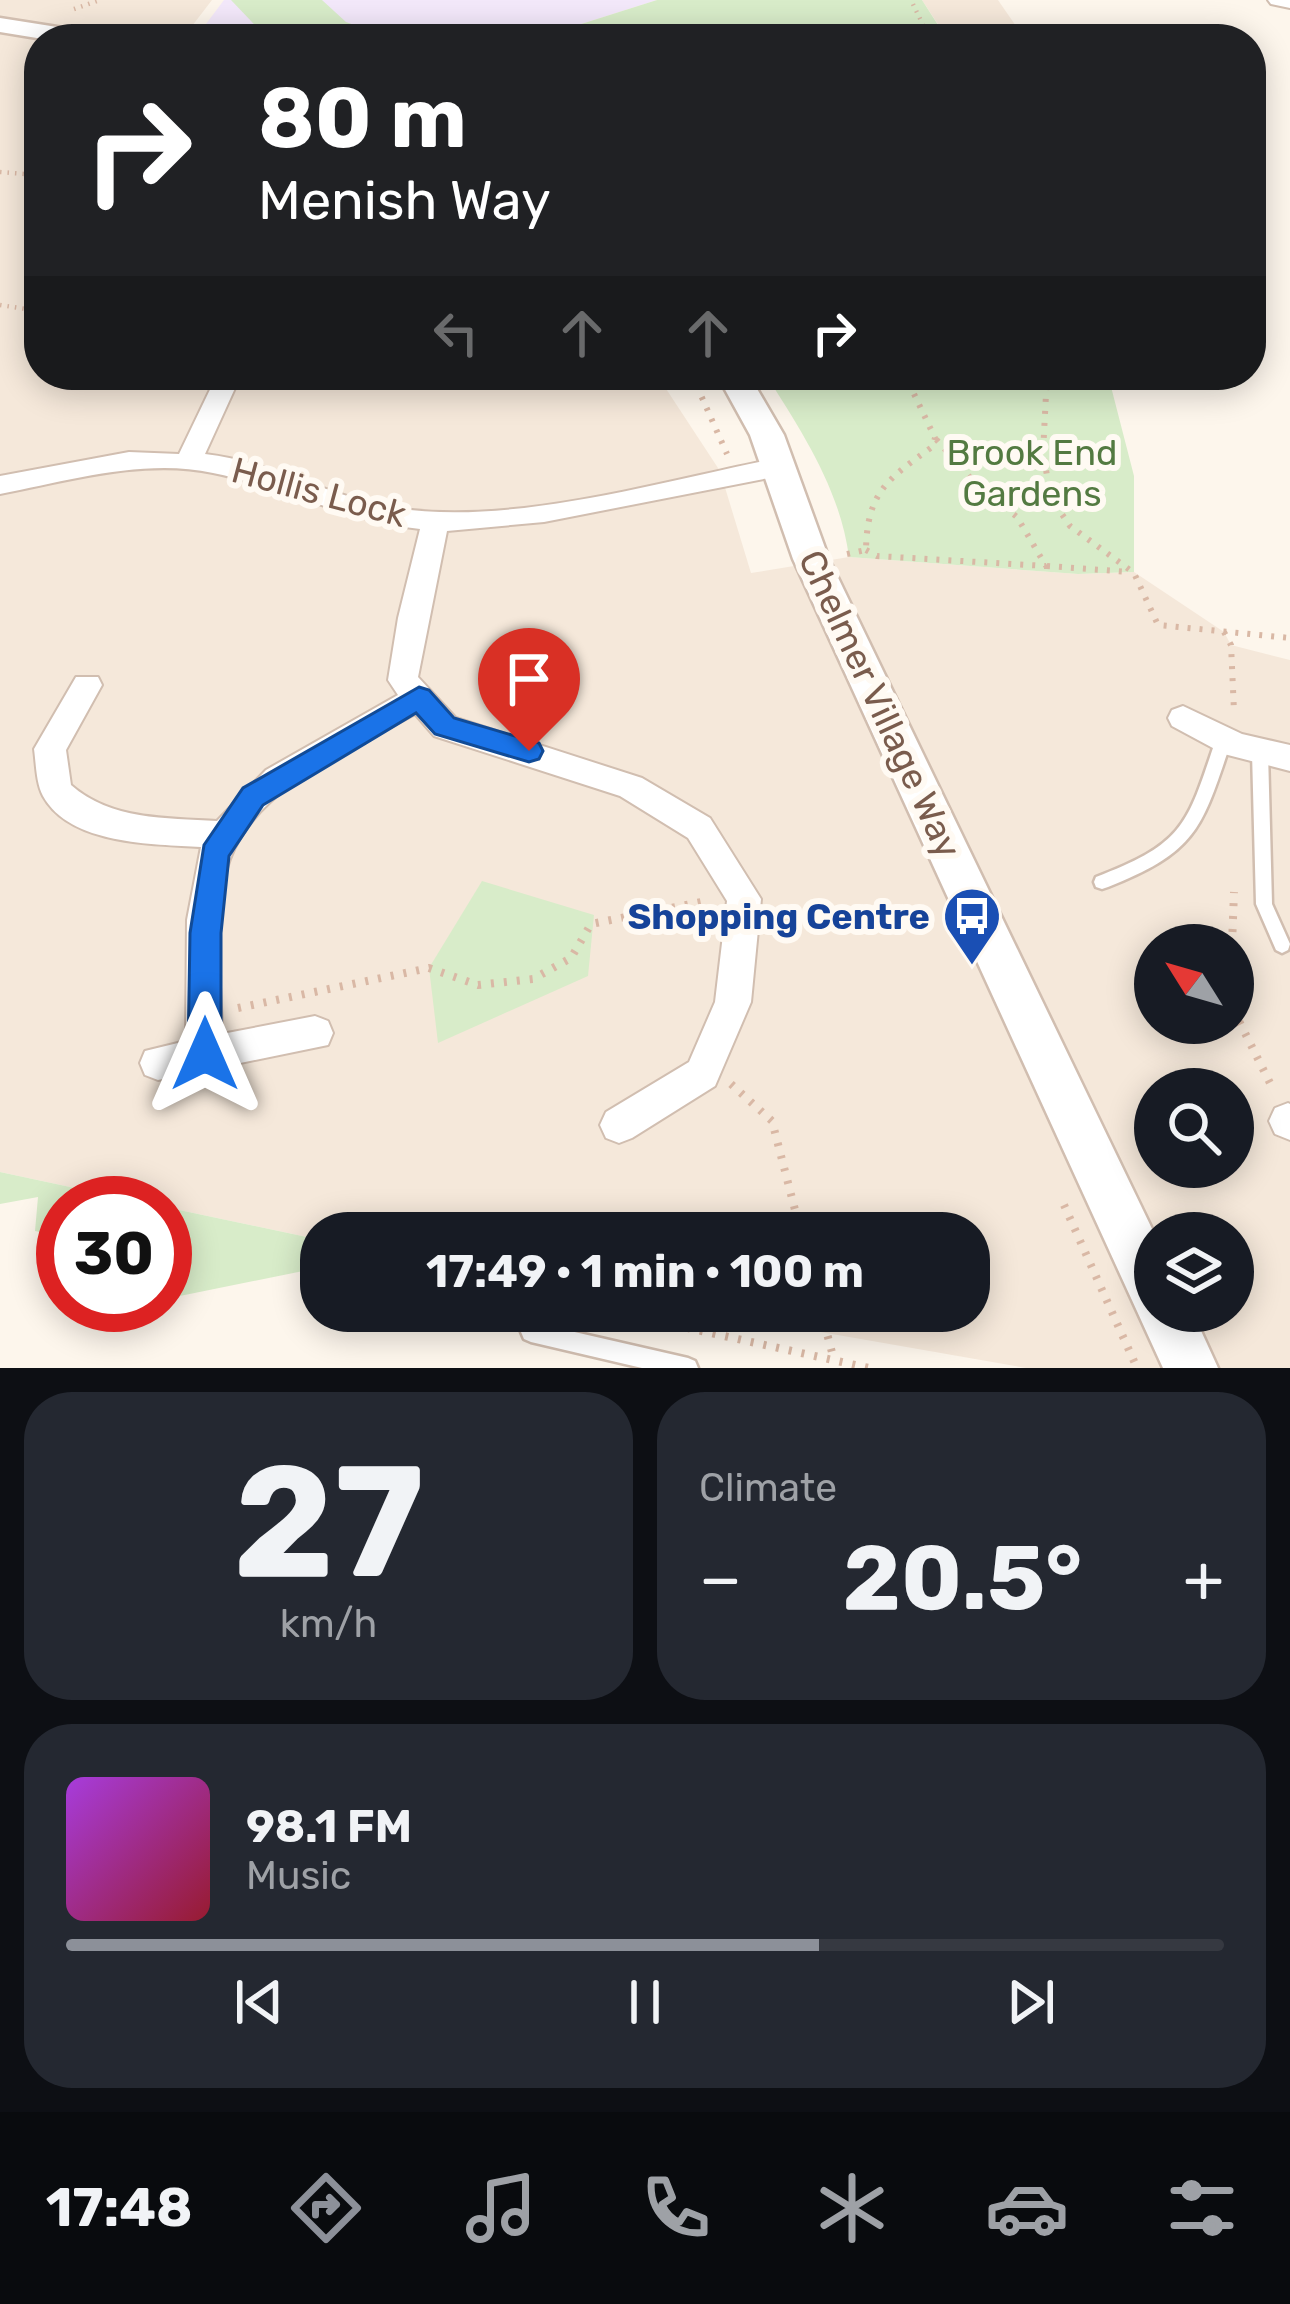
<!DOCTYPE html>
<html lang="en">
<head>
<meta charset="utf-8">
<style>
	:root { --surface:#171b24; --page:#242831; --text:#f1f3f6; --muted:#9ea1a6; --line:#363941; --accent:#8c9099 }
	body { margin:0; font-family:Rubik,sans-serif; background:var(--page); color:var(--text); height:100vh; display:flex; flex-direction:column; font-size:45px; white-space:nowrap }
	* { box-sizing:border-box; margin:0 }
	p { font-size:39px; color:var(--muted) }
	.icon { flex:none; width:66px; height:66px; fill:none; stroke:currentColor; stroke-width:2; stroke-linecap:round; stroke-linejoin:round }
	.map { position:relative; height:1368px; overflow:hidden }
	.side { display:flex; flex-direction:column; gap:24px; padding:24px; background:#0d0f14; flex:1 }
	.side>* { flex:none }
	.hud { position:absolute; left:24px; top:24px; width:1242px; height:366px; border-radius:48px; box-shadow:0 6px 30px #0003; background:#202124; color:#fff; overflow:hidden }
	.needle { width:78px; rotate:307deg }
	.controls { position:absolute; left:1134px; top:924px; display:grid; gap:24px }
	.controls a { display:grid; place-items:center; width:120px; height:120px; border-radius:50%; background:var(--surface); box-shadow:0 6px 30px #0003; font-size:60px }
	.speed { position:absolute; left:36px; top:1176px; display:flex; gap:24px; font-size:60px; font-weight:700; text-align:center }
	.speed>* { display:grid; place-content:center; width:156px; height:156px; border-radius:50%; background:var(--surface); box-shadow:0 6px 30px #0003; line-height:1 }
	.speed .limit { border:18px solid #d22; background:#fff; color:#111 }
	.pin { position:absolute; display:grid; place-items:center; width:102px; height:102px; color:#fff; margin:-123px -51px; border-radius:50% 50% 50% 0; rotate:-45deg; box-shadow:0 0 12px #0007 }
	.pin .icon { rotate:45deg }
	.me { position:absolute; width:132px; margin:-66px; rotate:0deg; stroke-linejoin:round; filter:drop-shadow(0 0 9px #0008) }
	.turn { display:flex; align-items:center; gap:42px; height:252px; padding:0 36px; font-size:54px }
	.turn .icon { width:156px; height:156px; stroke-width:2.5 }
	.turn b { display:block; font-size:84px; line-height:102px }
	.lanes { display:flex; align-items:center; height:114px; padding:0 36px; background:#0003; justify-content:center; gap:60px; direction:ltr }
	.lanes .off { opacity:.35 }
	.big { font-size:90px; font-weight:700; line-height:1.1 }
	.side .card { flex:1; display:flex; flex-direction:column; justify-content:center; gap:18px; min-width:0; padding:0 42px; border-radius:48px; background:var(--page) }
	.side .dial { align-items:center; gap:0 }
	.dial b { font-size:156px; line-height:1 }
	.song { display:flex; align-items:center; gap:36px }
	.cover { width:144px; height:144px; border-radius:18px; background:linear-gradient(135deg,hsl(280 70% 55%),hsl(350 70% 35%)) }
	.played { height:12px; border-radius:6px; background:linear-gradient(90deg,var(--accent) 65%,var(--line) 65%) }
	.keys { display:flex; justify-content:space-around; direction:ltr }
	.heat { display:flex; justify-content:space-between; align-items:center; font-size:66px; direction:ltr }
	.side .tiles { flex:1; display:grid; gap:24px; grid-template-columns:1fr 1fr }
	.card:last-child { grid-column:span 2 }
	.trip { position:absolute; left:300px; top:1212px; width:690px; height:120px; border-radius:48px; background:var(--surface); box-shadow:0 6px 30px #0003; font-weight:700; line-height:120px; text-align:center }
	.tabs { display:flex; height:192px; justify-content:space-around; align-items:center; background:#090b0e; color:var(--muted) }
	.tabs .icon { width:84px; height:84px }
	.tabs .selected { color:var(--accent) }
	.tabs b { font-size:54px; color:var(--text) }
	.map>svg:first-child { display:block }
	.residential { fill:#f5e8da; fill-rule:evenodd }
	.education { fill:#f3e8fa }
	.green { fill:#d8ecc9 }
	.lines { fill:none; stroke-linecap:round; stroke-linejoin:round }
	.service-casing { stroke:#d1beb0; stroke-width:5 }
	.minor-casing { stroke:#d1beb0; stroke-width:4 }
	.tertiary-casing { stroke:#d1beb0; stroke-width:5 }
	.path-far2 { stroke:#d9b8a5; stroke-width:4.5; stroke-dasharray:1.5 6; stroke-linecap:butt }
	.path-far1 { stroke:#d9b8a5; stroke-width:6; stroke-dasharray:3 9; stroke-linecap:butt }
	.path { stroke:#d9b8a5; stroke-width:8; stroke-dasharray:3 10; stroke-linecap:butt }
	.service { fill:#fff; fill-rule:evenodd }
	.minor { fill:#fff; fill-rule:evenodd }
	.tertiary { fill:#fff; fill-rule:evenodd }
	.route { fill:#1a73e8; stroke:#114b97; stroke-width:3 }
	.labels { text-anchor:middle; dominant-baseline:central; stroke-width:12; stroke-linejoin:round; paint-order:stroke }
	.park-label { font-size:36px; fill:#537a41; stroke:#fffaf3 }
	.street-label { font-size:36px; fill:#7a5c4d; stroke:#fffaf3 }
	.transit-label { font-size:36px; font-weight:bold; fill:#164399; stroke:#fffaf3; text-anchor:end }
</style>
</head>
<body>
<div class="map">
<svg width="1290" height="1368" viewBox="0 0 1290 1368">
	<rect width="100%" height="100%" fill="#fdf6ec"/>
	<g class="residential">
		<path d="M0 0H212L182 39H39V375H657L720 471 751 573 849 557 1078 574 1134 572 1224 632 1231 645 1290 660V1368H1026L701 1311H969V1233H321V1240L165 1207V1203H145L0 1172ZM1155 945H1233V1023H1155ZM1155 1089H1233V1167H1155ZM1155 1233H1233V1311H1155Z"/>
		<polygon points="922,0 998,0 1020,32 947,38"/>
	</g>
	<polygon class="education" points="224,0 657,0 534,39 247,39 203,28"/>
	<g class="green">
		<polygon points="231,0 322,0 346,22 393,39 268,39"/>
		<polygon points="657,0 922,0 947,39 534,39"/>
		<path d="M766 375H1108L1134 476V572L1078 574 849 557C840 489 802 432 766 375Z"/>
		<polygon points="482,881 594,915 588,976 438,1043 429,968"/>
		<polygon points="0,1172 145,1203 63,1203 63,1237 35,1231 38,1197 0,1204"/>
		<polygon points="165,1207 321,1240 321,1302 316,1302 313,1269 165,1299"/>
	</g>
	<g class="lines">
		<g class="service-casing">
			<g id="service">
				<path d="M1224 733 1229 735 1232 739C1202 827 1199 851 1108 887L1102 889 1096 887 1094 882 1096 877C1185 843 1187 825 1216 739L1219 735Z"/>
				<polygon points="1260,746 1266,748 1268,752 1272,904 1290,944 1288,950 1282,953 1276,950 1256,904 1252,752 1254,748"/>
				<polygon points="531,1322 688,1358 695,1361 698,1368 642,1368 531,1342 524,1339 521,1332 524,1325"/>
			</g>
		</g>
		<g class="minor-casing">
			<g id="minor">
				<polygon points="1268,0 1290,0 1290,8 1271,4"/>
				<path d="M217 375H241L205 454C268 461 328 496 390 507 507 528 662 481 779 458L792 467 779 476 544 522 447 531 418 677 456 718 642 778 710 818 761 899 751 1002 715 1086 632 1138 619 1143 606 1138 600 1125 606 1112 689 1062 715 1002 727 901 688 838 620 796 434 736 415 714C352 749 257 786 230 859 211 911 221 979 222 1034L315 1016 328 1021 333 1033 328 1045 158 1080 145 1075 140 1063 145 1051 186 1041 187 920 201 847C153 844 70 845 43 796 36 783 36 763 34 749L76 677H98L102 685 66 750 71 785C111 820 165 818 217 821L266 770 398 695 388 680 398 618 420 529C348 521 283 487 213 473 144 458 68 481 0 494V476L129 452 179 454Z"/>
				<polygon points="1183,706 1242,734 1290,745 1290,771 1224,754 1172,726 1168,718 1172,710"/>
				<polygon points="1288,1103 1290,1104 1290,1140 1275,1134 1269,1121 1275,1108"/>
			</g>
		</g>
		<g class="tertiary-casing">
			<g id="tertiary">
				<polygon points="0,18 89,32 101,39 43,39 0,32"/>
				<polygon points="717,375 749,375 784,435 829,559 1155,1235 1155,1311 1192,1311 1218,1368 1163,1368 793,559 750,435"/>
			</g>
		</g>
		<g class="path-far2">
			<polyline points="74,9 100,0"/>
			<polyline points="115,30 202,39"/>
			<polyline points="909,39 925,29 911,0"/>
			<polyline points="0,172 25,174 39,157"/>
			<polyline points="0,305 39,311"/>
		</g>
		<g class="path-far1">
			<polyline points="692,375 727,454"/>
			<polyline points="1047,375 1043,453 1051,498 1070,526 1134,573 1158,625 1290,638"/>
			<polyline points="866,550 877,556 1046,566 1017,517 975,483 935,438"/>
			<path d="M847 554 866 550C867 492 888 479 932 447L935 438 905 375"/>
			<polyline points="1047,566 1130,572"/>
			<polyline points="1224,632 1231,645 1234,711"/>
		</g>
		<g class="path">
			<polyline points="1232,945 1234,892"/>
			<polyline points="1233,997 1235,1013 1274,1091"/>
			<polyline points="238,1008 429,968 478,985 533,979 571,958 591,924 706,901"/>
			<polyline points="731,1084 772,1121 801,1233"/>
			<polyline points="1064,1205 1137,1368"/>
			<polyline points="611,1311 869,1368"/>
			<polyline points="821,1311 834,1360"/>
		</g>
		<use href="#service" class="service"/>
		<use href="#minor" class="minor"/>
		<use href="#tertiary" class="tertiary"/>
	</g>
	<polygon class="route" points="419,687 429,690 454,718 539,743 543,751 539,759 529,762 435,734 416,713 263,805 229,856 221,933 221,1054 216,1065 205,1069 193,1065 188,1054 190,933 204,845 243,788"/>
	<defs>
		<g id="bus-pin" transform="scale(3)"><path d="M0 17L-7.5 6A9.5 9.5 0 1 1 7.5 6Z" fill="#1a4fb4" stroke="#fffaf3"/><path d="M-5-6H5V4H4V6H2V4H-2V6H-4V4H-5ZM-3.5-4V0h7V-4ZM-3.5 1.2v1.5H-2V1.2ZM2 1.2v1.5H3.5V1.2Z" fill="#fff"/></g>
	</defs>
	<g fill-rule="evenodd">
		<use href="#bus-pin" x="972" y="916"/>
	</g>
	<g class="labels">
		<g class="park-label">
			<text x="1032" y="452">Brook End<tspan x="1032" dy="41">Gardens</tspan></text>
		</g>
		<g class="street-label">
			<text transform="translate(319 492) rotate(15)">Hollis Lock</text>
			<text transform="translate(880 704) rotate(65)">Chelmer Village Way</text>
		</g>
		<g class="transit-label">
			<text x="930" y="916">Shopping Centre</text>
		</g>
	</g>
</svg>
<div class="controls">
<a><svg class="needle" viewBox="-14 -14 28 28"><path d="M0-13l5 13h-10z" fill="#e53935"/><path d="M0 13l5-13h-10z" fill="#9ea1a6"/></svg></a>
<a><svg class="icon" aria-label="search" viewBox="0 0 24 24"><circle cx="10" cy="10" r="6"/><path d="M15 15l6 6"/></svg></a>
<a><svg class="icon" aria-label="layers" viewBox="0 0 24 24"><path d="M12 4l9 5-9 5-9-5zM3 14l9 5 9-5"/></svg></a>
</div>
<div class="speed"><div class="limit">30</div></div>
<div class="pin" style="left:529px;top:751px;background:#d93025"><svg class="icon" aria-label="arrive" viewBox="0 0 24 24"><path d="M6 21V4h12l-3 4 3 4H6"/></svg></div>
<svg class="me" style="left:205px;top:1054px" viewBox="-20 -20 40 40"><path d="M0-17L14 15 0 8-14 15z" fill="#1a73e8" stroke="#fff" stroke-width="4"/></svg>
<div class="trip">17:49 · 1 min · 100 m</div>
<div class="hud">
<div class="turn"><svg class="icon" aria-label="right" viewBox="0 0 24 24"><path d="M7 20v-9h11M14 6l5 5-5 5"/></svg><div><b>80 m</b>Menish Way</div></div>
<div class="lanes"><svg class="icon off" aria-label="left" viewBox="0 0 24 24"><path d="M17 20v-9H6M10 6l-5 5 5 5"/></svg><svg class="icon off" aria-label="ahead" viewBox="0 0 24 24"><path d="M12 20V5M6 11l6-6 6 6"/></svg><svg class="icon off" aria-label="ahead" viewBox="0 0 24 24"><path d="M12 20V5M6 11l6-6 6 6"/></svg><svg class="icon" aria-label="right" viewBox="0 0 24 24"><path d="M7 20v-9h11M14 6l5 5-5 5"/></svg></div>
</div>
</div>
<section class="side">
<div class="tiles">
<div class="card dial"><b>27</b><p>km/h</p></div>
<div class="card"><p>Climate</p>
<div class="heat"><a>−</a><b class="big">20.5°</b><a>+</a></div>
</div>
<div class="card">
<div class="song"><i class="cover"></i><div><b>98.1 FM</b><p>Music</p></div></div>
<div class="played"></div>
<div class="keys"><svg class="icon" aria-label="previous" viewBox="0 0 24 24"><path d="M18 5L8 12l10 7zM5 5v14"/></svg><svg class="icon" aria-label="pause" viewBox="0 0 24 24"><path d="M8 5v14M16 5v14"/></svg><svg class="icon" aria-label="next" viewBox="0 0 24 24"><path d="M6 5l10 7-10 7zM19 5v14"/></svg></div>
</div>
</div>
</section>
<nav class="tabs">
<b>17:48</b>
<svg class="icon selected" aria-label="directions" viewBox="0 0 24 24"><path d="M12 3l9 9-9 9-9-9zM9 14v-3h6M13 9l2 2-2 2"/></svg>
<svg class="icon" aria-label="music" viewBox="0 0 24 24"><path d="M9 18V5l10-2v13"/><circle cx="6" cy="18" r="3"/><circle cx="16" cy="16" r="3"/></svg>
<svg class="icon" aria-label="phone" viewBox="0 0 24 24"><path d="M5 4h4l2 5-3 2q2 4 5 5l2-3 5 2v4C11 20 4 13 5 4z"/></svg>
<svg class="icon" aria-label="climate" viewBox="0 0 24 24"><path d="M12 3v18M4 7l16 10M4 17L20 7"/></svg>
<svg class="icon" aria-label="car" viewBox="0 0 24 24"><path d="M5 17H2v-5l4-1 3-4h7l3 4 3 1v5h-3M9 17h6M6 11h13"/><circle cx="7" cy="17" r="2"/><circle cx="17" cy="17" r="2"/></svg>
<svg class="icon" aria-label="filters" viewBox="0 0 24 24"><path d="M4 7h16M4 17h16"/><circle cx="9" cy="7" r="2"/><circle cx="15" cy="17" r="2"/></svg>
</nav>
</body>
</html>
